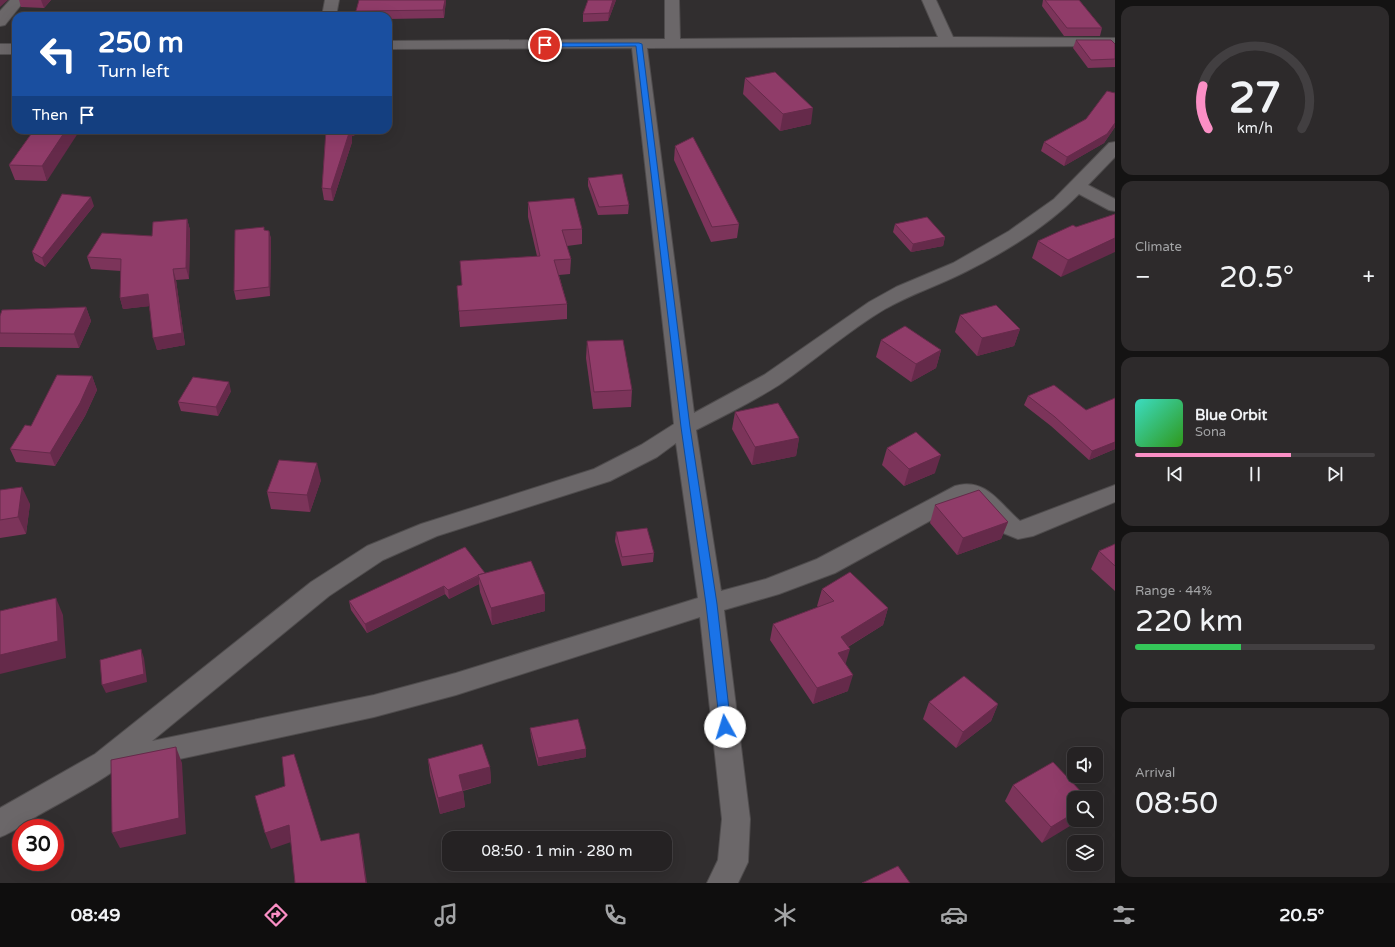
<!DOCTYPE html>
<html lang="en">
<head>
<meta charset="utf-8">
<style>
	:root { --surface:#252223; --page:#2d2a2b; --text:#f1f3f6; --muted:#a3a4a6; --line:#423f41; --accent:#fb8fc5 }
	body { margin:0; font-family:"Varela Round",sans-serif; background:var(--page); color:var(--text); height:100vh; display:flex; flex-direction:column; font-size:15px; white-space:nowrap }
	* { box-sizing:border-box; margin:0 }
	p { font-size:13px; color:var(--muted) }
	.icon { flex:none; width:22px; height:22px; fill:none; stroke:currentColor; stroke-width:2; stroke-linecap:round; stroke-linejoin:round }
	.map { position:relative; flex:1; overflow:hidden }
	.panel { display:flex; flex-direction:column; gap:6px; padding:6px; background:#141313; width:280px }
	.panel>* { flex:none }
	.top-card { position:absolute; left:12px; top:12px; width:380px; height:122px; border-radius:12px; box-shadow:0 4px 16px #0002,0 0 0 1px var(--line); background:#1a4fa0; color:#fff; overflow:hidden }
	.buttons { position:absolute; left:1067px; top:747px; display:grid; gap:8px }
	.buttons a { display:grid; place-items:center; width:36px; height:36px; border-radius:8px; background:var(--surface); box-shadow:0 4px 16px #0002,0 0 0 1px var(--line); font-size:20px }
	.speed { position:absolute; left:12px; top:819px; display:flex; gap:8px; font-size:20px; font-weight:700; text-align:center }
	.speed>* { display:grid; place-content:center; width:52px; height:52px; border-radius:50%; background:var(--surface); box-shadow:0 4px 16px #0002,0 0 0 1px var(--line); line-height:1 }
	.speed .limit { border:6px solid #d22; background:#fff; color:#111 }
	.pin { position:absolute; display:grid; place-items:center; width:34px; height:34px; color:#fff; margin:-17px; border:2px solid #fff; border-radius:50%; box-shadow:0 1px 4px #0007 }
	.me { position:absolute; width:44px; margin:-22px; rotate:354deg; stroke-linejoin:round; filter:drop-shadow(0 0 3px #0008) }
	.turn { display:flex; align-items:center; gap:14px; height:84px; padding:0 20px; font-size:18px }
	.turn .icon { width:52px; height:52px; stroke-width:2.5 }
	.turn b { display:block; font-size:28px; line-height:34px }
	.then { display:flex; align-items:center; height:38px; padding:0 20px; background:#0003; gap:8px; font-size:15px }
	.big { font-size:30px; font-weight:600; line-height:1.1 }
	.panel .tile { flex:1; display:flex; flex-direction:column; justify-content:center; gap:6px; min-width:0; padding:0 14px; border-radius:12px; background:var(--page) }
	.panel .dial { align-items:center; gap:0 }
	.dial svg { height:104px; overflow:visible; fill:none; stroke:var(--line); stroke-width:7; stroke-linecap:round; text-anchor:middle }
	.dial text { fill:var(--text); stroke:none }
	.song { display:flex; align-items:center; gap:12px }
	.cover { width:48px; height:48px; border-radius:6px; background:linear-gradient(135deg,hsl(170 70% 55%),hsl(110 70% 35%)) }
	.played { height:4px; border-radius:2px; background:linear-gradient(90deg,var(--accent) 65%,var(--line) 65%) }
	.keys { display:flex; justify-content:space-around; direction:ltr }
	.heat { display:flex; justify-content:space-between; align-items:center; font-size:22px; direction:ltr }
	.charge { height:6px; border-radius:3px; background:linear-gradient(90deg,#34c759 44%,var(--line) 0) }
	.trip { position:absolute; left:442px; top:831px; width:230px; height:40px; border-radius:12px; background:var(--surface); box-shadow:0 4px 16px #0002,0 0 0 1px var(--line); font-weight:600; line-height:40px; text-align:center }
	.dock { display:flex; height:64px; justify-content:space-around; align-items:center; background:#0f0e0e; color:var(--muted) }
	.dock .icon { width:28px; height:28px }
	.dock .selected { color:var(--accent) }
	.dock b { font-size:18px; color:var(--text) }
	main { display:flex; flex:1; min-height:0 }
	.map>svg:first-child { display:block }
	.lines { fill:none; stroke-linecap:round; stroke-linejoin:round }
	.street-casing { stroke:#4f4c4d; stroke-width:2 }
	.street { fill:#6b6769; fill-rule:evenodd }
	.wall { fill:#7c345a }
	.shaded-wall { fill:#652a4a }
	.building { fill:#903c69; stroke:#652a4a }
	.route { fill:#1a73e8; stroke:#114b97 }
</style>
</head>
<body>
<main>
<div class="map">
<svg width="1115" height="883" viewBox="0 0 1115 883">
	<rect width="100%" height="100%" fill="#312e2f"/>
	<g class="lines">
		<g class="street-casing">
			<g id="street">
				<polygon points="10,0 25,0 5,25 0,26 0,11"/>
				<polygon points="325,0 339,0 336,16 322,16"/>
				<path d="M665 0H679L680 39 938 37 922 0H936L953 37 1115 38V46L647 48 694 413 764 375 869 302 896 287 953 263 1009 231 1054 199 1109 143 1115 142V157L1088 185 1115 199V211L1109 210 1079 194C1049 225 1005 252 967 271 940 285 911 294 885 309 848 331 814 361 779 385 752 402 724 416 696 430L721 591 766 579 817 559 955 486C986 477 1000 504 1020 521L1115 485V502L1033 536 1018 539 1003 533 981 510 966 501 835 573 779 594 724 610 750 819 748 862 738 883H707L718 860 722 819 700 617 456 695 374 717 147 766 137 763 134 756C105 780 70 797 37 816 24 823 14 832 0 837V808L95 754 311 582 367 546 421 524 594 469 641 445 674 424 632 48 388 49V41L665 39ZM676 443 698 598 456 673 374 695 152 741 329 596 383 560 437 536 610 481 657 457Z"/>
				<rect x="0" y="44" width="16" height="10"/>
			</g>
		</g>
		<use href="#street" class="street"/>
	</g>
	<g class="wall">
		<polygon points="19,0 51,0 44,8 21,7"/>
		<polygon points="446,0 444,18 388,19 388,16 356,16 356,11"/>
		<polygon points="616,0 608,21 583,22 583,14"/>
		<polygon points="1043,0 1079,0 1102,28 1100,36 1064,36 1042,6"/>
		<polygon points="1076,40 1115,44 1115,67 1088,68 1073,48"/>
		<polygon points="745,78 811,124 780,131 743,94"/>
		<polygon points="1115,93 1115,127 1104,143 1064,166 1041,151 1044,142 1086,119"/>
		<polygon points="34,130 47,181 15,180 9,165"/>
		<polygon points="326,130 356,130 354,136 352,136 352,142 333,201 324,200 322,188"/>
		<polygon points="675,146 739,224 737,238 711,242 674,160"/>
		<polygon points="588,178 629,205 628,214 598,215 588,186"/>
		<polygon points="528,202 582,229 582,244 567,246 571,259 570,274 559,275 567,304 567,319 460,327 457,286 462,285 460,261 537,256 528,217"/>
		<polygon points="94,206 45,267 35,261 32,252"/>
		<polygon points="1115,214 1061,277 1032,258 1038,241 1076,227"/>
		<polygon points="187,219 190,230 189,279 176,280 185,345 157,350 149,306 123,309 120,298 121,271 91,269 87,257 152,236"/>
		<polygon points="895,224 945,237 943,246 911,252 893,232"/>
		<polygon points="265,230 269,231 271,239 270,296 236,300 234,291"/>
		<polygon points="86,307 91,321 79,348 0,347 0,316"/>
		<polygon points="960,315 1020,329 1014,346 977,356 955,332"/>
		<polygon points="881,340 941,350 936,368 911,382 876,357"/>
		<polygon points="587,341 632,390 631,407 593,409 586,358"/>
		<polygon points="92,376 97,390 85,416 55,466 16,462 10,449 31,426"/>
		<polygon points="231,391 218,416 181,411 178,402"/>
		<polygon points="1028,396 1115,449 1089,460 1051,426 1024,405"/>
		<polygon points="735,412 799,438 796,456 752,465 732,429"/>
		<polygon points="887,448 935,473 904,486 882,465"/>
		<polygon points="321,480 310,512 271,509 267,492"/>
		<polygon points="0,490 30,504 26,534 0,538"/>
		<polygon points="935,505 1008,522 1001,539 957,555 930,523"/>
		<polygon points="616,532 654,553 653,562 622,566 615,541"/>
		<polygon points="1115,544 1115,591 1091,569 1099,551"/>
		<polygon points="485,573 545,594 545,611 492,625 480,592 479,584 449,599 445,594 367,633 351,610 349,601"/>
		<polygon points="822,589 888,608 883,625 848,647 845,664 848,691 813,704 770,640 773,624 818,607 817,606"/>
		<polygon points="929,702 998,704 991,721 956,748 923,719"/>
		<polygon points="530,728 586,757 538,766 531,737"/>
		<polygon points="428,759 490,767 491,783 463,791 465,807 440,814 430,775"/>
		<polygon points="1013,785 1087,798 1042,843 1005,801"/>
	</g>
	<g class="shaded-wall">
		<polygon points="0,0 8,0 0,7"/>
		<polygon points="41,0 51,0 44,8"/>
		<polygon points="445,0 446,0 444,18 443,10"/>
		<polygon points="613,0 616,0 608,21 609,13"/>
		<polygon points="813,108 811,124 780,131 783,114"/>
		<polygon points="1115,123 1115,127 1104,143 1064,166 1067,157"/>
		<polygon points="66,130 80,130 47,181 42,166"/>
		<polygon points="350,130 356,130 354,136 352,136 352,142 333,201 331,189"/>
		<polygon points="91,197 94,206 45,267 42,258"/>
		<polygon points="187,219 190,230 189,279 186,268"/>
		<polygon points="269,231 271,239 270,296 269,287"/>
		<polygon points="945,237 943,246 911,252 913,244"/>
		<polygon points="1115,238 1115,252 1061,277 1068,260"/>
		<polygon points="173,269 176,280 185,345 157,350 153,338"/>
		<polygon points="148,294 151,306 123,309 120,298"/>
		<polygon points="86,307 91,321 79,348 74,334"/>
		<polygon points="1020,329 1014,346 977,356 982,338"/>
		<polygon points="941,350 936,368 911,382 916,364"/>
		<polygon points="92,376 97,390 85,416 55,466 50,453"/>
		<polygon points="229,382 231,391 218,416 216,407"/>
		<polygon points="799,438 796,456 752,465 755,447"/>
		<polygon points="1115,442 1115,449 1089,460 1092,451"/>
		<polygon points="941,455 935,473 904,486 909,469"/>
		<polygon points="317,463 321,480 310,512 307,495"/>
		<polygon points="22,487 30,504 26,534 18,517"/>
		<polygon points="1008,522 1001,539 957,555 963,538"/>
		<polygon points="479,576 479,584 449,599 448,590"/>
		<polygon points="444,586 445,594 367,633 365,624"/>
		<polygon points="545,594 545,611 492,625 491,608"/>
		<polygon points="56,598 63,615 66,658 0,674 0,655"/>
		<polygon points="888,608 883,625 836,654 841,637"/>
		<polygon points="141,649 144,658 147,682 106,693 102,685"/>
		<polygon points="850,649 845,666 838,653"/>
		<polygon points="853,675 848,691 813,704 817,688"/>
		<polygon points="998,704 991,721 956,748 963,732"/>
		<polygon points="176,747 182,763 186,834 120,848 112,833"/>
		<polygon points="586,749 586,757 538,766 538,758"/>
		<polygon points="490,767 491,783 460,791 459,775"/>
		<polygon points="463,791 465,807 440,814 438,798"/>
		<polygon points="1074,813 1074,820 1080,820 1042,843 1051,827"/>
		<polygon points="289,825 294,841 271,849 265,833"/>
		<polygon points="359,833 362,848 367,883 366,883"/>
	</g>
	<g class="building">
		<polygon points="359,0 445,0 443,10 356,11"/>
		<polygon points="588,0 613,0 609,13 583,14"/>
		<polygon points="1045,0 1079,0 1102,28 1067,28"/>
		<polygon points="1076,40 1111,40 1115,44 1115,59 1091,60"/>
		<polygon points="775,72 813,108 783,114 745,78"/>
		<polygon points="1107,91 1115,93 1115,123 1107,134 1067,157 1044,142 1086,119"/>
		<polygon points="34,130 66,130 42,166 9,165"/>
		<polygon points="326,130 350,130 331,189 322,188"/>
		<polygon points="693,137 739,224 712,227 675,146"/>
		<polygon points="622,174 629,205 599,207 588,178"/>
		<polygon points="62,194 91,197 42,258 32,252"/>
		<polygon points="574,198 582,229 562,230 571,259 554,260 567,304 459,311 457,286 462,285 460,261 540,256 528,202"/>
		<polygon points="1115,214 1115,238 1068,260 1038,241 1073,225 1076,227"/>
		<polygon points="927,217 945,237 913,244 895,224"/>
		<polygon points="187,219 186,268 173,269 182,333 153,338 148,294 120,298 121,259 87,257 102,233 152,236 153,222"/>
		<polygon points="264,227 264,230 269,231 269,287 234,291 235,230"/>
		<polygon points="996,305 1020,329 982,338 960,315"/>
		<polygon points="86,307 74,334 0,333 0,316 2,310"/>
		<polygon points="905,326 941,350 916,364 881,340"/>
		<polygon points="623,340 632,390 594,392 587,341"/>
		<polygon points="57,375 92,376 80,403 50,453 10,449 25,425 31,426"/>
		<polygon points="193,377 229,382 216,407 178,402"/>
		<polygon points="1054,385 1086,410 1115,398 1115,442 1092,451 1055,417 1028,396"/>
		<polygon points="778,403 799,438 755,447 735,412"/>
		<polygon points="916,432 941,455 909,469 887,448"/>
		<polygon points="279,460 317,463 307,495 267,492"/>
		<polygon points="22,487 18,517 0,520 0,490"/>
		<polygon points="979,490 1008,522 963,538 935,505"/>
		<polygon points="647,528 654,553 622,557 616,532"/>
		<polygon points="1115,544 1115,566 1099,551"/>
		<polygon points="465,547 485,573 478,575 479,575 448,590 444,586 365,624 349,601"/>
		<polygon points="531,561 545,594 491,608 478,575"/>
		<polygon points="850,572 888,608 841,637 850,649 838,653 853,675 817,688 773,624 834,601 822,589"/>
		<polygon points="56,598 58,641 0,655 0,611"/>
		<polygon points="141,649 144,674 102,685 100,660"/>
		<polygon points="964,676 998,704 963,732 929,702"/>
		<polygon points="578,719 586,749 538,758 530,728"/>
		<polygon points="482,744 490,767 459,775 463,791 438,798 428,759"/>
		<polygon points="176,747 179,818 112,833 111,760"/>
		<polygon points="294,754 321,841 359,833 366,883 295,883 289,825 265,833 255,796 285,786 282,757"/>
		<polygon points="1053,762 1087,798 1074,798 1074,813 1051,827 1013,785"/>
		<polygon points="898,866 910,883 862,883"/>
	</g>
	<polygon class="route" points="542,43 639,43 642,44 690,427 717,604 731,727 729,730 725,732 721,730 720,727 706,604 681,427 636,46 545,47 542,46"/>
</svg>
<div class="buttons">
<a><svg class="icon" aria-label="sound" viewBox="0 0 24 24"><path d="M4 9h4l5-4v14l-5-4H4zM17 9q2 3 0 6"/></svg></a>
<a><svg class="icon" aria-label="search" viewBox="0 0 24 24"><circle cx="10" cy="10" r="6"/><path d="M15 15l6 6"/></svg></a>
<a><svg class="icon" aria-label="layers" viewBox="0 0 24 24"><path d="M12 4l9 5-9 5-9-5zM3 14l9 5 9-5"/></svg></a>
</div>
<div class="speed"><div class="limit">30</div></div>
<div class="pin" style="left:545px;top:45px;background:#d93025"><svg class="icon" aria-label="arrive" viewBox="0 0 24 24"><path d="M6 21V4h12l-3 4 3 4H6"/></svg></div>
<svg class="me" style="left:725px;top:727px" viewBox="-20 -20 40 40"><circle r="19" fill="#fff"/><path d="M0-13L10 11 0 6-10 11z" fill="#1a73e8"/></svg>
<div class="trip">08:50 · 1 min · 280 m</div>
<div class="top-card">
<div class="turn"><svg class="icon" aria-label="left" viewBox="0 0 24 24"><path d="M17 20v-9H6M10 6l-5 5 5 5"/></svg><div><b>250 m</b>Turn left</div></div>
<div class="then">Then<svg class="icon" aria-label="arrive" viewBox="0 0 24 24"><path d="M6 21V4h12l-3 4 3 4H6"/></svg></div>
</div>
</div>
<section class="panel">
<div class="tile dial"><svg viewBox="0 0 100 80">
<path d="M14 69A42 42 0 1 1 86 69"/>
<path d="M14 69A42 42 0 0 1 10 36" stroke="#fb8fc5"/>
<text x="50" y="56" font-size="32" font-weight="700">27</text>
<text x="50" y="72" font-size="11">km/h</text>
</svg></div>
<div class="tile"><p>Climate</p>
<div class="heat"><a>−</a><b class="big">20.5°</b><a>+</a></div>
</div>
<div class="tile">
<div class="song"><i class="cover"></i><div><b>Blue Orbit</b><p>Sona</p></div></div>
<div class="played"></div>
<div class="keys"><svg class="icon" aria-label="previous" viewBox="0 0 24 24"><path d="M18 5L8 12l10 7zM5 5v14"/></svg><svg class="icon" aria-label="pause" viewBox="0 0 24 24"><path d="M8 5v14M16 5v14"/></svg><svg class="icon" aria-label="next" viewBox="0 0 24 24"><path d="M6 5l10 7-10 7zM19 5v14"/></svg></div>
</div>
<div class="tile"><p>Range · 44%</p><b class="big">220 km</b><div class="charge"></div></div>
<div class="tile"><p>Arrival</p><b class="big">08:50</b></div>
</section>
</main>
<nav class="dock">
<b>08:49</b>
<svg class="icon selected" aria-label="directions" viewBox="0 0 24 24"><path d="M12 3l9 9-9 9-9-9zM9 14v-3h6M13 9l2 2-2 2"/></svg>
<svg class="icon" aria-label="music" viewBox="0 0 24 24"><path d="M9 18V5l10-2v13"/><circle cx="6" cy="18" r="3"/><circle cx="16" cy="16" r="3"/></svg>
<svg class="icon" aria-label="phone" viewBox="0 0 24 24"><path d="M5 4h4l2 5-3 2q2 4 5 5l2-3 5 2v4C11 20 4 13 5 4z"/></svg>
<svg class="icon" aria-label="climate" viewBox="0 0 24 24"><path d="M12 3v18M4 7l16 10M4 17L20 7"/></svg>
<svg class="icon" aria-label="car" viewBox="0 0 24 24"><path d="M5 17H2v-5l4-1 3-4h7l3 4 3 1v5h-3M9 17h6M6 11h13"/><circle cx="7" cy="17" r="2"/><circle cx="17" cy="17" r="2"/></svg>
<svg class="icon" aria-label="filters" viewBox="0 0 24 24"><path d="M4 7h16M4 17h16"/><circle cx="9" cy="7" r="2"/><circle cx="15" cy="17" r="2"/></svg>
<b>20.5°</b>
</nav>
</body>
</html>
